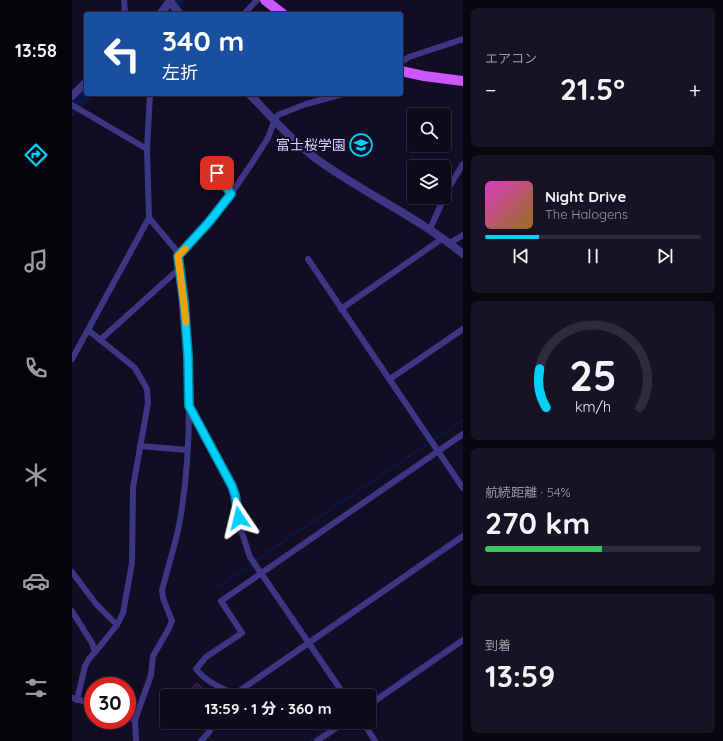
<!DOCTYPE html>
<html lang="ja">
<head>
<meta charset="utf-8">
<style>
	:root { --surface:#0e0a1b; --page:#171324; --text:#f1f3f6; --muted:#9b9aa3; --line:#2e2b3a; --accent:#00d0fb }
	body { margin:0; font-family:Quicksand,"Noto Sans JP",sans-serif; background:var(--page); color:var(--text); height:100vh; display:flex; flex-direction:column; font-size:15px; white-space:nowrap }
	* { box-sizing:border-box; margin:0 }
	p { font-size:13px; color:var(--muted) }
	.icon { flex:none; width:22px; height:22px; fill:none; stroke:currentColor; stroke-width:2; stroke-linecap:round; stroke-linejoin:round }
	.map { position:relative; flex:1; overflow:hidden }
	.sheet { display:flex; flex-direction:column; gap:8px; padding:8px; background:#08060f; width:260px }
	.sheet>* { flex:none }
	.banner { position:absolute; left:12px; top:12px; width:319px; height:84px; border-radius:4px; box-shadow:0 1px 3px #0004,0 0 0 1px var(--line); background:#1a4fa0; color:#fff; overflow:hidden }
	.tools { position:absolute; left:335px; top:108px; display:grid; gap:8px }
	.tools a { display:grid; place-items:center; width:44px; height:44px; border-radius:4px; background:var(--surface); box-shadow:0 1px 3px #0004,0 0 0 1px var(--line); font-size:20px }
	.speed { position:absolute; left:12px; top:677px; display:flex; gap:8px; font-size:20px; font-weight:700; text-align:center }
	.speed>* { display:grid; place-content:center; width:52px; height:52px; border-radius:50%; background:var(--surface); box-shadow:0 1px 3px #0004,0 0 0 1px var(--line); line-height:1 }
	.speed .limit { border:6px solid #d22; background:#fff; color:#111 }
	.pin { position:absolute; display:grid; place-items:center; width:34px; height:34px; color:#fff; margin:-17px; border-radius:8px; box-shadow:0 2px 6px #0006 }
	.me { position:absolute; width:44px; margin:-22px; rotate:350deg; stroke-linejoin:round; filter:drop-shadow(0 0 3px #0008) }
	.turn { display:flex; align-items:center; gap:14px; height:84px; padding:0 12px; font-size:18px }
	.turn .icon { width:52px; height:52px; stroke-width:2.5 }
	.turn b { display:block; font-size:28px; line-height:34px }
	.big { font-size:30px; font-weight:700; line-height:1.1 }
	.sheet .widget { flex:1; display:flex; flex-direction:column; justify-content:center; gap:6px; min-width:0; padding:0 14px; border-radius:6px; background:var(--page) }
	.sheet .dial { align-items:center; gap:0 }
	.dial svg { height:104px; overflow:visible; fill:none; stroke:var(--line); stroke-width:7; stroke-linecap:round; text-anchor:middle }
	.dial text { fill:var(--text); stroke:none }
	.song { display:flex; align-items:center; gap:12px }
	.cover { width:48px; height:48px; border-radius:6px; background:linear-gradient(135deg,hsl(310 70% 55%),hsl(40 70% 35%)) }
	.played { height:4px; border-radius:2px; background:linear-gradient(90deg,var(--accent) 25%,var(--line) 25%) }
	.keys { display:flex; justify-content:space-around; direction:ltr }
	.heat { display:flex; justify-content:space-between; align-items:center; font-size:22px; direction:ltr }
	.charge { height:6px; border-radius:3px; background:linear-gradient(90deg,#34c759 54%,var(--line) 0) }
	.trip { position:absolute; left:88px; top:689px; width:216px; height:40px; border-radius:4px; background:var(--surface); box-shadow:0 1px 3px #0004,0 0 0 1px var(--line); font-weight:700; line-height:40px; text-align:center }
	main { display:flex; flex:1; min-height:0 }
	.tabs { display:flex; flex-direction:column; width:72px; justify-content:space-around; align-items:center; background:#06040b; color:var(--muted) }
	.tabs .icon { width:28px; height:28px }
	.tabs .selected { color:var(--accent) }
	.tabs b { font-size:18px; color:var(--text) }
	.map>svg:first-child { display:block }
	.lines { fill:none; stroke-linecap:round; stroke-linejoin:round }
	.stream { stroke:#071943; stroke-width:2 }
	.river { stroke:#071943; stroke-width:13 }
	.building { fill:#251846; stroke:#3d2973 }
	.minor { stroke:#3e3685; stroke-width:6 }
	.tertiary { stroke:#3e3685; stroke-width:8 }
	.primary { stroke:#cc57ff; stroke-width:10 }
	.route-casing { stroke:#0087a3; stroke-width:10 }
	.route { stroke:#00d0fb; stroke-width:7 }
	.slow { stroke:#f59e0b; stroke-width:7 }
	.labels { text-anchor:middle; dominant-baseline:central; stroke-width:4; stroke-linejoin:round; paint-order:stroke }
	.poi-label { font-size:14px; fill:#d9d0ff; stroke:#120d24; text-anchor:end }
</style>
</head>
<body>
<main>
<nav class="tabs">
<b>13:58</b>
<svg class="icon selected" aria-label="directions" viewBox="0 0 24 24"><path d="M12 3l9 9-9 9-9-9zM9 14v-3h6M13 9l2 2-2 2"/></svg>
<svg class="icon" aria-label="music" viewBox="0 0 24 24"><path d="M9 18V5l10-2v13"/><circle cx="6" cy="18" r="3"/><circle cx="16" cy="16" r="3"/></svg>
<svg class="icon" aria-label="phone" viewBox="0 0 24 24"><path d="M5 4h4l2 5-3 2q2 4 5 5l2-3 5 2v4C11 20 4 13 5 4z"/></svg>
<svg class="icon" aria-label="climate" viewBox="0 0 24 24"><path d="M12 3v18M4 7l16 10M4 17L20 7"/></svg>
<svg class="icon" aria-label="car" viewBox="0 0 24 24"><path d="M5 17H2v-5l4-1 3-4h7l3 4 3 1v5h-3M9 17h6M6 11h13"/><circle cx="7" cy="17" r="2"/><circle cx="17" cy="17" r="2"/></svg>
<svg class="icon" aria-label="filters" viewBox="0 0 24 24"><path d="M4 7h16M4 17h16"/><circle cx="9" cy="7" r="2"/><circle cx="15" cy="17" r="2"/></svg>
</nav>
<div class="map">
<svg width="391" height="741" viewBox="0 0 391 741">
	<rect width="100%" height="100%" fill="#120d24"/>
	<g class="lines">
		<g class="stream">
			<polyline points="146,588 193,554 391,420"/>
			<polyline points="297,701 354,662"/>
			<polyline points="238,741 265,722"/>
		</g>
		<g class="river">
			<polyline points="105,1 105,0"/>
			<polyline points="97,14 99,10"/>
			<polyline points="0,109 14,94"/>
		</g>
	</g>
	<polygon class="building" points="125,683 138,696 111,696"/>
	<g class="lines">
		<g class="minor">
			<polyline points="52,0 53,14"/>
			<polyline points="172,14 185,0"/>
			<polyline points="329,62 337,57 391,39"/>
			<polyline points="0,105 75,149"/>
			<polyline points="138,163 159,194"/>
			<polyline points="358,229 376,189 391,164"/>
			<polyline points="378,243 391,235"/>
			<polyline points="106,256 137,222 159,194 178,166 196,138 203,119 206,115 234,104 271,94"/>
			<polyline points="236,259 391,488"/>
			<polyline points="269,309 371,238"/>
			<polyline points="28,340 108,268"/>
			<polyline points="0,359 77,218"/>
			<polyline points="318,379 391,329"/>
			<polyline points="118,407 160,486 163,495 170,533 178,557 273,696"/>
			<polyline points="68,446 115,450"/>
			<polyline points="0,572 25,605 45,625"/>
			<polyline points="0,611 20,643 23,652"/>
			<path d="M163 694C149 688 133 681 124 669L134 657 170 633 149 601 391 434"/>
			<polyline points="160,696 391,536"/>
			<polyline points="0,698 21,704"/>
			<polyline points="5,700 13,666 17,659 29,645 45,625 51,613 60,563 61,487 76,403 75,389 63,368 16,330"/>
			<polyline points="297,705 391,640"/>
			<polyline points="55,716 63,720"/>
			<polyline points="291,722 303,741"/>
			<path d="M64 741 63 720 79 675 81 656 96 630 100 621 91 598 90 590C96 567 104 543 108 520 123 433 117 343 106 256L104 250 77 218 75 149 78 94"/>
			<polyline points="129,741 137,732 143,722"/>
			<polyline points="245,741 273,722"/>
		</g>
		<g class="tertiary">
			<polyline points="97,0 108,14"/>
			<polyline points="88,14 99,0"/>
			<path d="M177 94C201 118 224 146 253 165 298 196 348 219 391 254"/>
			<polyline points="0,96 14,82"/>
		</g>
		<g class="primary">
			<polyline points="193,0 211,14"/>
			<polyline points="329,71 352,76 391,81"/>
		</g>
	</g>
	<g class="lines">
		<g class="route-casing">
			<polyline id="route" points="145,173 159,194 137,222 106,256 112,302 116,356 117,406 160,486 163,495 167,518"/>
		</g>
		<use href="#route" class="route"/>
		<polyline class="slow" points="113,249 106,256 114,322"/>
	</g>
	<defs>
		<g id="school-ring" transform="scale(1.15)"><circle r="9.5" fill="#120d24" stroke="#00d0fb" stroke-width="1.5"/><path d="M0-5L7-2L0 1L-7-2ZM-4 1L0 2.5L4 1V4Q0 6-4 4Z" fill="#00d0fb"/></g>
	</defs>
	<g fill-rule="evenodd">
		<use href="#school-ring" x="289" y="145"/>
	</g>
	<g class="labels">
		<g class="poi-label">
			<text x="274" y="145">富士桜学園</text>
		</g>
	</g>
</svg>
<div class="tools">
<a><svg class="icon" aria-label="search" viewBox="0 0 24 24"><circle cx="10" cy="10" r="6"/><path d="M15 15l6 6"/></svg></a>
<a><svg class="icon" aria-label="layers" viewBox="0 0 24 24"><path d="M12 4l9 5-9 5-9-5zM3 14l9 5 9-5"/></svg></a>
</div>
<div class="speed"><div class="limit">30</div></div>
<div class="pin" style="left:145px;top:173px;background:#d93025"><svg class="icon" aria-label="arrive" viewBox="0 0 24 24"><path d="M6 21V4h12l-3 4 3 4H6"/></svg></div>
<svg class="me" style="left:167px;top:518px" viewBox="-20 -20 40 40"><path d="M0-17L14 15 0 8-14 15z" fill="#00d0fb" stroke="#fff" stroke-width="4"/></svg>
<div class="trip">13:59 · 1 分 · 360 m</div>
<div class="banner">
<div class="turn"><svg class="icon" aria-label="left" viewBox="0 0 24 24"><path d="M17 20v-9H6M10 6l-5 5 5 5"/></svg><div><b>340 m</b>左折</div></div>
</div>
</div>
<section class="sheet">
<div class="widget"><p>エアコン</p>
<div class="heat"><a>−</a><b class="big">21.5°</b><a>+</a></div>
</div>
<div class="widget">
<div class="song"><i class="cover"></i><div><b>Night Drive</b><p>The Halogens</p></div></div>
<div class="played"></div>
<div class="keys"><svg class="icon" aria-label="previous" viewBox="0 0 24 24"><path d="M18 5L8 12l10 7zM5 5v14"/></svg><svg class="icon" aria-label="pause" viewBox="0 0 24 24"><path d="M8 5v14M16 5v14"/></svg><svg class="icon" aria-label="next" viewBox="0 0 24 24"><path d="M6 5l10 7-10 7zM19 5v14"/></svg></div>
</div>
<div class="widget dial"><svg viewBox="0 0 100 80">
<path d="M14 69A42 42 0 1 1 86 69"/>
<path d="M14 69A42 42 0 0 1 9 39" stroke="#00d0fb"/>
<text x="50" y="56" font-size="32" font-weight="700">25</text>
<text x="50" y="72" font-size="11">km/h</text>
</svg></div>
<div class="widget"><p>航続距離 · 54%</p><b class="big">270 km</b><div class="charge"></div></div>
<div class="widget"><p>到着</p><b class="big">13:59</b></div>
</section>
</main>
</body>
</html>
